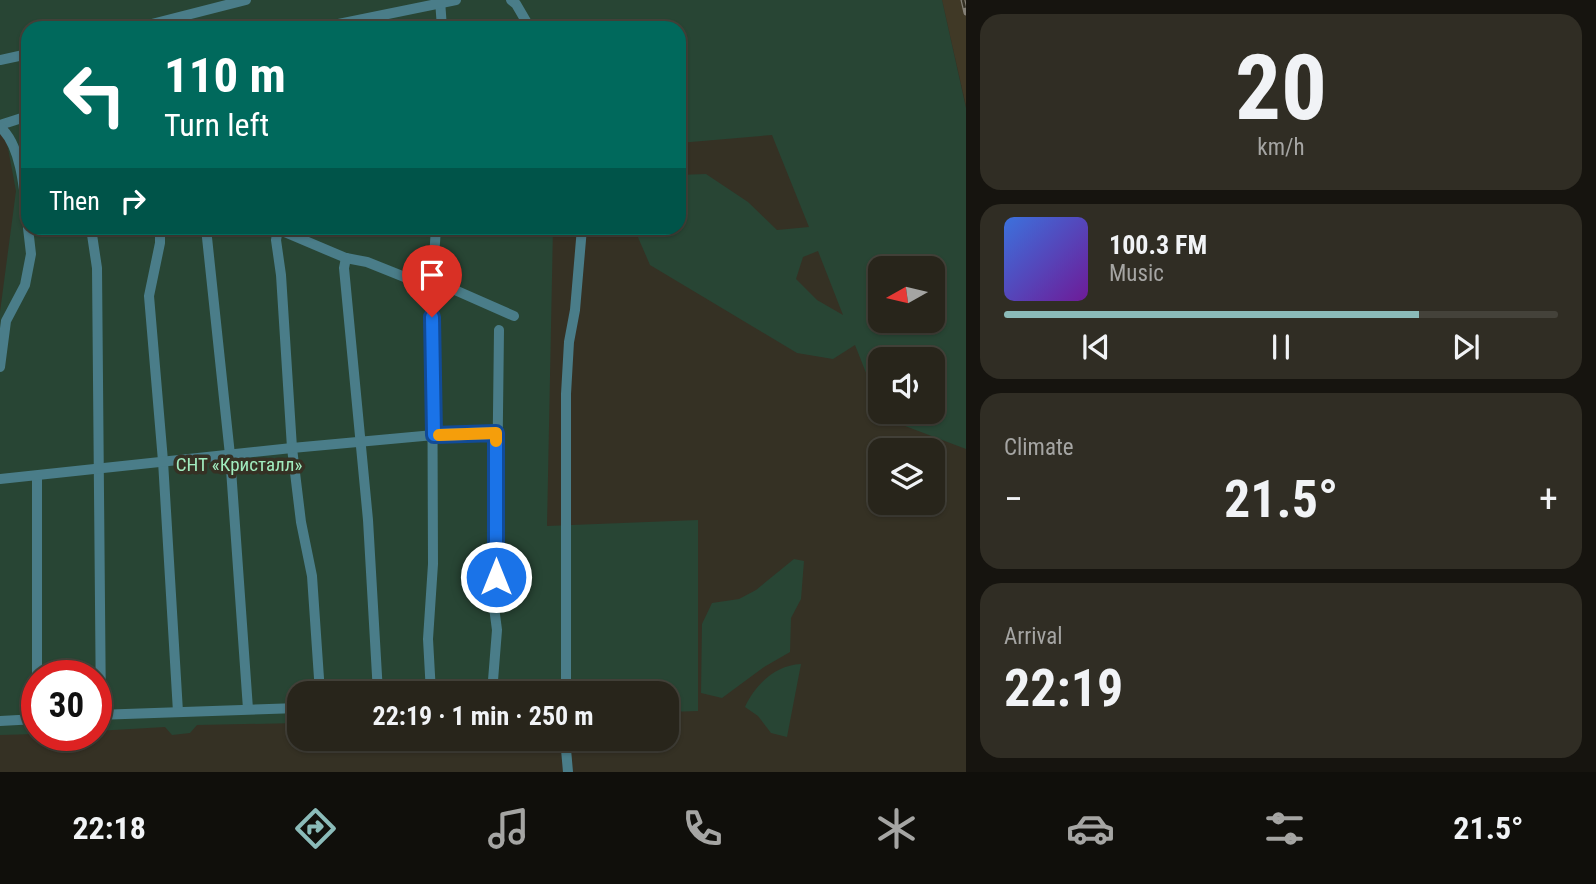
<!DOCTYPE html>
<html lang="en">
<head>
<meta charset="utf-8">
<style>
	:root { --surface:#28251b; --page:#302d24; --text:#f1f3f6; --muted:#a5a5a3; --line:#44423a; --accent:#8bbbb9 }
	body { margin:0; font-family:"Roboto Condensed",sans-serif; background:var(--page); color:var(--text); height:100vh; display:flex; flex-direction:column; font-size:26px; white-space:nowrap }
	* { box-sizing:border-box; margin:0 }
	p { font-size:23px; color:var(--muted) }
	.icon { flex:none; width:38px; height:38px; fill:none; stroke:currentColor; stroke-width:2; stroke-linecap:round; stroke-linejoin:round }
	.map { position:relative; flex:1; overflow:hidden }
	.drawer { display:flex; flex-direction:column; gap:14px; padding:14px; background:#16140f; width:630px }
	.drawer>* { flex:none }
	.hud { position:absolute; left:21px; top:21px; width:665px; height:214px; border-radius:21px; box-shadow:0 2px 5px #0004,0 0 0 2px var(--line); background:#00695c; color:#fff; overflow:hidden }
	.needle { width:46px; rotate:262deg }
	.buttons { position:absolute; left:868px; top:256px; display:grid; gap:14px }
	.buttons a { display:grid; place-items:center; width:77px; height:77px; border-radius:14px; background:var(--surface); box-shadow:0 2px 5px #0004,0 0 0 2px var(--line); font-size:35px }
	.speed { position:absolute; left:21px; top:660px; display:flex; gap:14px; font-size:35px; font-weight:700; text-align:center }
	.speed>* { display:grid; place-content:center; width:91px; height:91px; border-radius:50%; background:var(--surface); box-shadow:0 2px 5px #0004,0 0 0 2px var(--line); line-height:1 }
	.speed .limit { border:10px solid #d22; background:#fff; color:#111 }
	.pin { position:absolute; display:grid; place-items:center; width:60px; height:60px; color:#fff; margin:-72px -30px; border-radius:50% 50% 50% 0; rotate:-45deg; box-shadow:0 0 7px #0007 }
	.pin .icon { rotate:45deg }
	.me { position:absolute; width:77px; margin:-38px; rotate:0deg; stroke-linejoin:round; filter:drop-shadow(0 0 5px #0008) }
	.turn { display:flex; align-items:center; gap:24px; height:147px; padding:0 28px; font-size:32px }
	.turn .icon { width:91px; height:91px; stroke-width:2.5 }
	.turn b { display:block; font-size:49px; line-height:60px }
	.then { display:flex; align-items:center; height:66px; padding:0 28px; background:#0003; gap:14px; font-size:26px }
	.big { font-size:52px; font-weight:700; line-height:1.1 }
	.drawer .widget { flex:1; display:flex; flex-direction:column; justify-content:center; gap:10px; min-width:0; padding:0 24px; border-radius:21px; background:var(--page) }
	.drawer .dial { align-items:center; gap:0 }
	.dial b { font-size:91px; line-height:1 }
	.song { display:flex; align-items:center; gap:21px }
	.cover { width:84px; height:84px; border-radius:10px; background:linear-gradient(135deg,hsl(220 70% 55%),hsl(280 70% 35%)) }
	.played { height:7px; border-radius:4px; background:linear-gradient(90deg,var(--accent) 75%,var(--line) 75%) }
	.keys { display:flex; justify-content:space-around; direction:ltr }
	.heat { display:flex; justify-content:space-between; align-items:center; font-size:38px; direction:ltr }
	.trip { position:absolute; left:287px; top:681px; width:392px; height:70px; border-radius:21px; background:var(--surface); box-shadow:0 2px 5px #0004,0 0 0 2px var(--line); font-weight:700; line-height:70px; text-align:center }
	.tabs { display:flex; height:112px; justify-content:space-around; align-items:center; background:#100f0b; color:var(--muted) }
	.tabs .icon { width:49px; height:49px }
	.tabs .on { color:var(--accent) }
	.tabs b { font-size:32px; color:var(--text) }
	main { display:flex; flex:1; min-height:0 }
	.map>svg:first-child { display:block }
	.built { fill:#403926 }
	.green { fill:#284534; fill-rule:evenodd }
	.lines { fill:none; stroke-linecap:round; stroke-linejoin:round }
	.minor { stroke:#4a7d89; stroke-width:10 }
	.rail-casing { stroke:#848076; stroke-width:5 }
	.rail { stroke:#353124; stroke-width:2.5; stroke-dasharray:8; stroke-linecap:butt }
	.route-casing { stroke:#114b97; stroke-width:18 }
	.route { stroke:#1a73e8; stroke-width:12 }
	.slow { stroke:#f59e0b; stroke-width:12 }
	.labels { text-anchor:middle; dominant-baseline:central; stroke-width:7; stroke-linejoin:round; paint-order:stroke }
	.park-label { font-size:19px; fill:#a1ecbf; stroke:#353124 }
</style>
</head>
<body>
<main>
<div class="map">
<svg width="966" height="772" viewBox="0 0 966 772">
	<rect width="100%" height="100%" fill="#353124"/>
	<polygon class="built" points="942,0 966,0 966,106"/>
	<g class="green">
		<path d="M0 0H942L966 108V449L884 418 881 411H933V359H880V408L855 345 833 359 797 353 650 265 634 228H679V175L706 174 748 202 777 230 809 227 772 135 679 143V28H28V228H553L547 526 698 520V711L667 712V693H299V723L197 725 190 733 172 735 165 727 96 731V676H37V734L0 735V312L16 191 7 143 10 119 0 122ZM818 251 843 315 817 300 796 279 803 257ZM880 268H933V320H880Z"/>
		<polygon points="794,559 804,561 801,599 791,618 790,652 764,667 722,698 701,693 702,624 712,603 739,599 756,590"/>
		<path d="M801 664 787 737 771 733 758 716 745 707C755 685 775 665 801 664Z"/>
	</g>
	<g class="lines">
		<g class="minor">
			<polyline points="440,0 442,28"/>
			<polyline points="511,0 516,4 530,28"/>
			<polyline points="136,28 246,0"/>
			<polyline points="319,28 456,0"/>
			<polyline points="0,60 28,54"/>
			<polyline points="0,125 28,116"/>
			<path d="M0 127C23 146 25 199 28 227"/>
			<polyline points="91,228 97,268 101,715"/>
			<polyline points="160,228 160,243 149,296 163,461 178,712"/>
			<polyline points="206,228 230,455 248,709"/>
			<polyline points="275,228 346,258 367,262 432,288 439,283 514,316"/>
			<polyline points="278,229 276,240 281,275 292,448 301,522 312,576 320,693"/>
			<polyline points="346,258 344,268 368,520 378,693"/>
			<polyline points="0,367 6,321 25,285 31,254 28,228"/>
			<polyline points="37,476 37,676"/>
			<polyline points="0,479 292,448 434,435 496,433"/>
			<polyline points="431,693 428,639 433,564 432,288 436,228"/>
			<polyline points="492,693 497,630 494,607 496,577 499,330"/>
			<polyline points="566,693 566,394 569,342 575,310 582,228"/>
			<polyline points="96,715 299,708"/>
			<polyline points="0,721 37,719"/>
			<polyline points="565,738 568,772"/>
		</g>
		<g class="rail-casing">
			<polyline id="rail" points="963,0 966,13"/>
		</g>
		<use href="#rail" class="rail"/>
	</g>
	<g class="lines">
		<g class="route-casing">
			<polyline id="route" points="432,317 434,435 496,433 496,577"/>
		</g>
		<use href="#route" class="route"/>
		<polyline class="slow" points="439,435 496,433 496,441"/>
	</g>
	<g class="labels">
		<g class="park-label">
			<text x="239" y="464">СНТ «Кристалл»</text>
		</g>
	</g>
</svg>
<div class="buttons">
<a><svg class="needle" viewBox="-14 -14 28 28"><path d="M0-13l5 13h-10z" fill="#e53935"/><path d="M0 13l5-13h-10z" fill="#a5a5a3"/></svg></a>
<a><svg class="icon" aria-label="sound" viewBox="0 0 24 24"><path d="M4 9h4l5-4v14l-5-4H4zM17 9q2 3 0 6"/></svg></a>
<a><svg class="icon" aria-label="layers" viewBox="0 0 24 24"><path d="M12 4l9 5-9 5-9-5zM3 14l9 5 9-5"/></svg></a>
</div>
<div class="speed"><div class="limit">30</div></div>
<div class="pin" style="left:432px;top:317px;background:#d93025"><svg class="icon" aria-label="arrive" viewBox="0 0 24 24"><path d="M6 21V4h12l-3 4 3 4H6"/></svg></div>
<svg class="me" style="left:496px;top:577px" viewBox="-20 -20 40 40"><circle r="17" fill="#1a73e8" stroke="#fff" stroke-width="3"/><path d="M0-11L8 9 0 5-8 9z" fill="#fff"/></svg>
<div class="trip">22:19 · 1 min · 250 m</div>
<div class="hud">
<div class="turn"><svg class="icon" aria-label="left" viewBox="0 0 24 24"><path d="M17 20v-9H6M10 6l-5 5 5 5"/></svg><div><b>110 m</b>Turn left</div></div>
<div class="then">Then<svg class="icon" aria-label="right" viewBox="0 0 24 24"><path d="M7 20v-9h11M14 6l5 5-5 5"/></svg></div>
</div>
</div>
<section class="drawer">
<div class="widget dial"><b>20</b><p>km/h</p></div>
<div class="widget">
<div class="song"><i class="cover"></i><div><b>100.3 FM</b><p>Music</p></div></div>
<div class="played"></div>
<div class="keys"><svg class="icon" aria-label="previous" viewBox="0 0 24 24"><path d="M18 5L8 12l10 7zM5 5v14"/></svg><svg class="icon" aria-label="pause" viewBox="0 0 24 24"><path d="M8 5v14M16 5v14"/></svg><svg class="icon" aria-label="next" viewBox="0 0 24 24"><path d="M6 5l10 7-10 7zM19 5v14"/></svg></div>
</div>
<div class="widget"><p>Climate</p>
<div class="heat"><a>−</a><b class="big">21.5°</b><a>+</a></div>
</div>
<div class="widget"><p>Arrival</p><b class="big">22:19</b></div>
</section>
</main>
<nav class="tabs">
<b>22:18</b>
<svg class="icon on" aria-label="directions" viewBox="0 0 24 24"><path d="M12 3l9 9-9 9-9-9zM9 14v-3h6M13 9l2 2-2 2"/></svg>
<svg class="icon" aria-label="music" viewBox="0 0 24 24"><path d="M9 18V5l10-2v13"/><circle cx="6" cy="18" r="3"/><circle cx="16" cy="16" r="3"/></svg>
<svg class="icon" aria-label="phone" viewBox="0 0 24 24"><path d="M5 4h4l2 5-3 2q2 4 5 5l2-3 5 2v4C11 20 4 13 5 4z"/></svg>
<svg class="icon" aria-label="climate" viewBox="0 0 24 24"><path d="M12 3v18M4 7l16 10M4 17L20 7"/></svg>
<svg class="icon" aria-label="car" viewBox="0 0 24 24"><path d="M5 17H2v-5l4-1 3-4h7l3 4 3 1v5h-3M9 17h6M6 11h13"/><circle cx="7" cy="17" r="2"/><circle cx="17" cy="17" r="2"/></svg>
<svg class="icon" aria-label="filters" viewBox="0 0 24 24"><path d="M4 7h16M4 17h16"/><circle cx="9" cy="7" r="2"/><circle cx="15" cy="17" r="2"/></svg>
<b>21.5°</b>
</nav>
</body>
</html>
